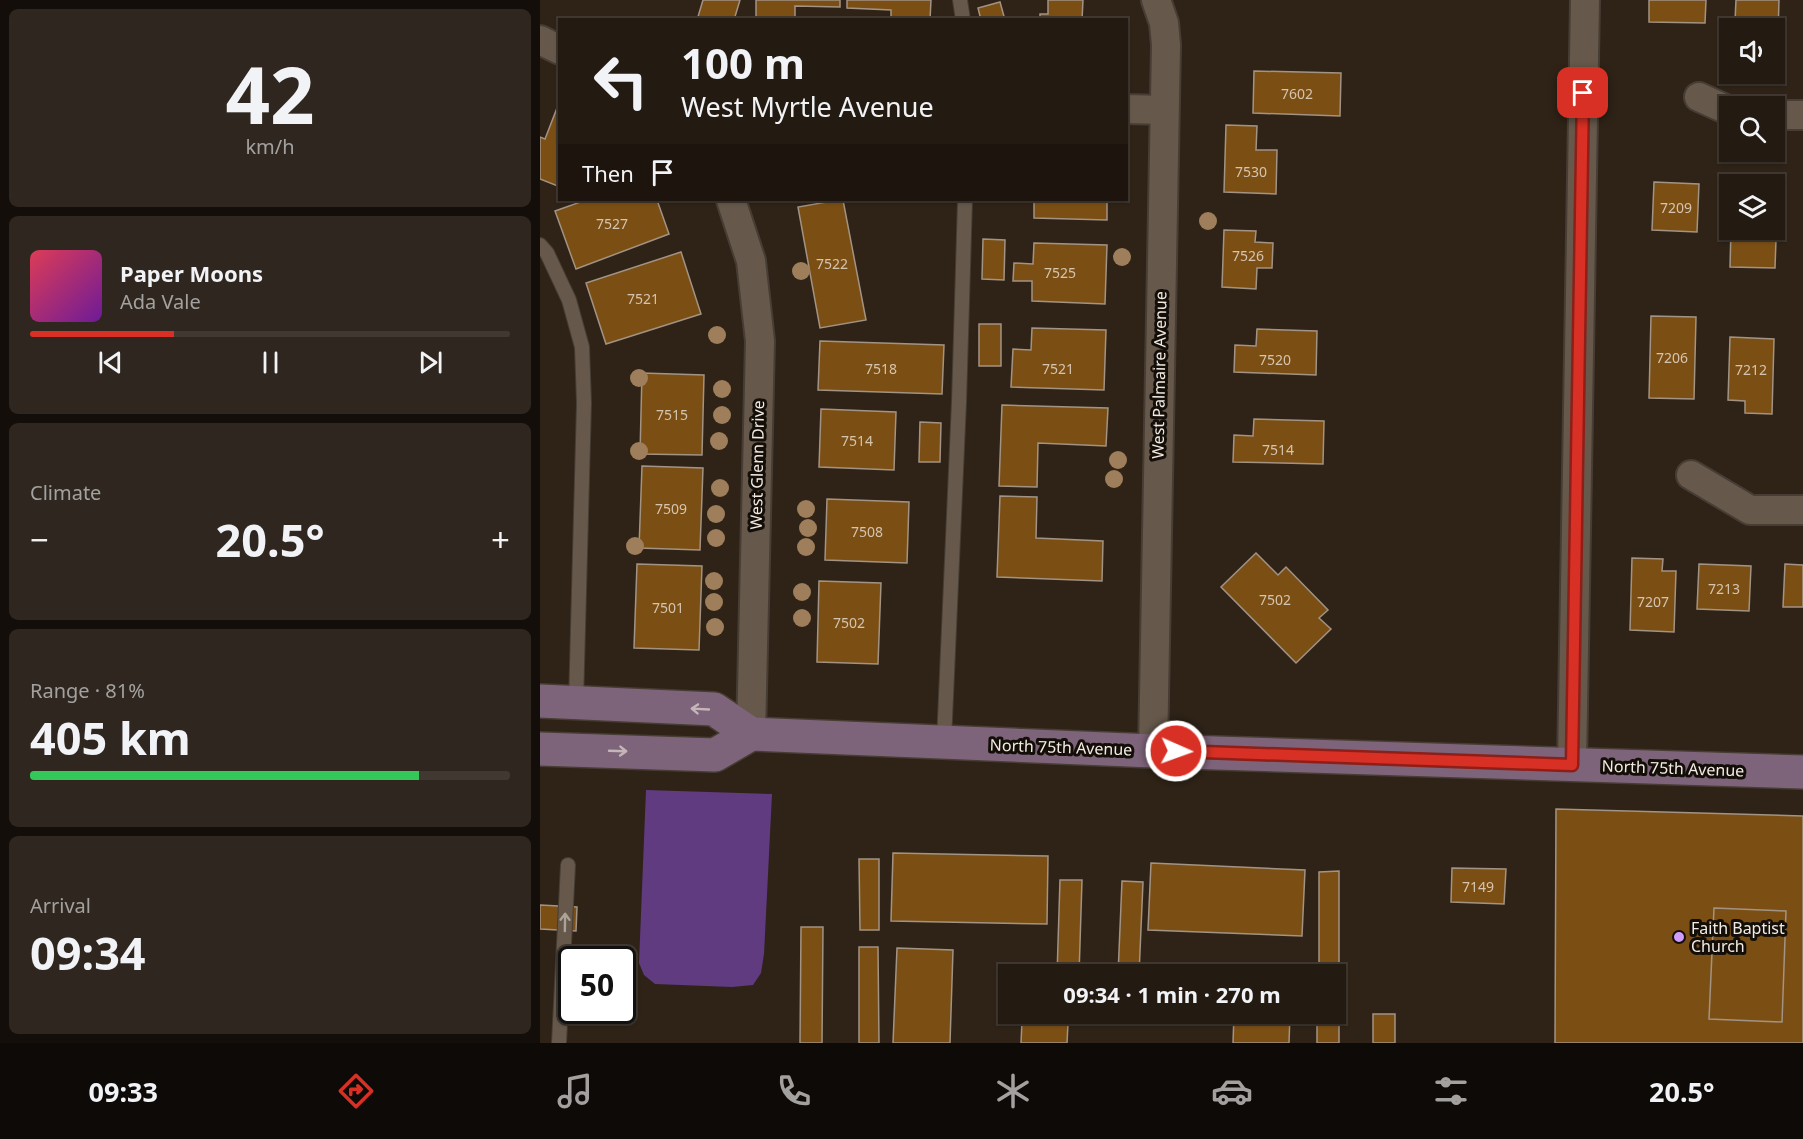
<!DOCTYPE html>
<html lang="en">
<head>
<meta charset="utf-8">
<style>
	:root { --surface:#231a11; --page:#2f271f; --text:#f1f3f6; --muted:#a3a19f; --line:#403831; --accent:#d93025 }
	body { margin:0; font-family:"Noto Sans",sans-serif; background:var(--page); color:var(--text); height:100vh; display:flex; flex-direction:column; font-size:22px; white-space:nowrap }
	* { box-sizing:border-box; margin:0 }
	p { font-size:20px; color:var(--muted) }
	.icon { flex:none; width:33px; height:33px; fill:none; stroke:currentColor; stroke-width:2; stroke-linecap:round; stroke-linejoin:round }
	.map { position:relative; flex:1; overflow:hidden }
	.sheet { display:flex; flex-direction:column; gap:9px; padding:9px; background:#130e09; width:540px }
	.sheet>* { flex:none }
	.banner { position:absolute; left:18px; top:18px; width:570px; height:183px; border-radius:0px; box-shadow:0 2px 4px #0004,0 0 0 2px var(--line); background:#231a11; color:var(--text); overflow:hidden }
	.controls { position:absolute; left:1179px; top:18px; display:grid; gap:12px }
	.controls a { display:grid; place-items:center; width:66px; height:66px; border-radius:0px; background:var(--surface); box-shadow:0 2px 4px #0004,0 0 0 2px var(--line); font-size:30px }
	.speed { position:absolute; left:18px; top:946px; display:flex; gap:12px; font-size:30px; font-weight:700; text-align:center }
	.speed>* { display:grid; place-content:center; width:78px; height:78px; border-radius:50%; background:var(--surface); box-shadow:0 2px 4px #0004,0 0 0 2px var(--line); line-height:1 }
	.speed .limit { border:3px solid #111; border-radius:9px; background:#fff; color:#111 }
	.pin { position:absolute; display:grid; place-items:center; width:51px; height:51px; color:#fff; margin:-26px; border-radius:12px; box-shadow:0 3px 9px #0006 }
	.me { position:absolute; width:66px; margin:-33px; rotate:92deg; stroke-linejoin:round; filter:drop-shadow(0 0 4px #0008) }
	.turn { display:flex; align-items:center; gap:21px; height:126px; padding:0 24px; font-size:27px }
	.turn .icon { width:78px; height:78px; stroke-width:2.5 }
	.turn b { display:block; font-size:42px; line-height:51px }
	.then { display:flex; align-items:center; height:57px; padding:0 24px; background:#0003; gap:12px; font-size:22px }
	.big { font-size:45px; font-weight:700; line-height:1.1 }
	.sheet .tile { flex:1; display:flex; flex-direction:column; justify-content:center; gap:9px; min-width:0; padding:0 21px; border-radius:9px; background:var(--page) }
	.sheet .dial { align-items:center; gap:0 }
	.dial b { font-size:78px; line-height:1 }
	.song { display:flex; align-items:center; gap:18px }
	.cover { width:72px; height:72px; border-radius:9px; background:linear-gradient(135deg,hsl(350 70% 55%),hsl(280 70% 35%)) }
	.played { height:6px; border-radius:3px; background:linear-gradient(90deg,var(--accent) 30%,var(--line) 30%) }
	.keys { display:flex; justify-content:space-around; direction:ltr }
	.heat { display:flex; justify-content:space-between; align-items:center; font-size:33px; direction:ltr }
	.charge { height:9px; border-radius:4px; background:linear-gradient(90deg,#34c759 81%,var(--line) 0) }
	.trip { position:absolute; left:458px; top:964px; width:348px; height:60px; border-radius:0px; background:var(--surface); box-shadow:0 2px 4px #0004,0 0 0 2px var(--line); font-weight:700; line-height:60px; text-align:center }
	.tab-bar { display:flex; height:96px; justify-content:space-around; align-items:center; background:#0e0a07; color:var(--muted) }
	.tab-bar .icon { width:42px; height:42px }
	.tab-bar .selected { color:var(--accent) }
	.tab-bar b { font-size:27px; color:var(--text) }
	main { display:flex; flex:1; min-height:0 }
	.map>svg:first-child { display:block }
	.water { fill:#603b80 }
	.building { fill:#7b4f14; stroke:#a29384; stroke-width:1.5 }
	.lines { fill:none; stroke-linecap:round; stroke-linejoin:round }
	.lane-casing { stroke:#473d34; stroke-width:16 }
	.street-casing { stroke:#473d34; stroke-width:32 }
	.secondary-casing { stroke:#473d34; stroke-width:36 }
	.lane { stroke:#66594b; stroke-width:14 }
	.street { stroke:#66594b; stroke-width:28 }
	.secondary { stroke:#7e647a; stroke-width:33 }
	.tree { fill:#9e7e5b }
	.oneway { stroke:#c4b5b9 }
	.oneway2 { stroke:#aca297 }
	.route-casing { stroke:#8d1f18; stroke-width:15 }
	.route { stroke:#d93025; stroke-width:10 }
	.poi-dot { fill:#d09dff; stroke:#130e08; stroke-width:2 }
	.labels { text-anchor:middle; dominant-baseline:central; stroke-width:6; stroke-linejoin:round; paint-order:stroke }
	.number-label { font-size:14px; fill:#d5c4af }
	.street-label { font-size:16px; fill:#f3ebe3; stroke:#130e08 }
	.poi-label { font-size:16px; fill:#f3ebe3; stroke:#130e08; text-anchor:start }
</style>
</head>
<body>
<main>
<section class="sheet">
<div class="tile dial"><b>42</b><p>km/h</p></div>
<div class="tile">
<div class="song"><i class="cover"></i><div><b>Paper Moons</b><p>Ada Vale</p></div></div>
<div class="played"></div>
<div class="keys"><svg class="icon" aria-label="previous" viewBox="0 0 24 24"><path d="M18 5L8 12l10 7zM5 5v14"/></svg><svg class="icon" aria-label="pause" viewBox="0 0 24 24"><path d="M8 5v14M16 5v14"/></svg><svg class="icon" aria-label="next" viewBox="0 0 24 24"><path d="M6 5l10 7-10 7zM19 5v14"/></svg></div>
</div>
<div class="tile"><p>Climate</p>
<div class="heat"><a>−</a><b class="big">20.5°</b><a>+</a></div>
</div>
<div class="tile"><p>Range · 81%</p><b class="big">405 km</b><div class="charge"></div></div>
<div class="tile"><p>Arrival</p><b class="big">09:34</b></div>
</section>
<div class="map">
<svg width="1263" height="1043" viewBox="0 0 1263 1043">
	<rect width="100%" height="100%" fill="#2f2317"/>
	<polygon class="water" points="106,790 232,794 224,954 221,973 213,985 192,987 115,984 104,975 99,963"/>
	<g class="building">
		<polygon points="163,0 200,0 194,20 157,20"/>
		<polygon points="216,0 300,0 300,7 255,6 255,20 216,20"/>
		<polygon points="307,0 391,0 390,20 351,20 351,10 307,8"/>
		<polygon points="508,0 543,0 542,20 485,20 485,17 500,18 500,14 508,14"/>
		<polygon points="1109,0 1166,0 1165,23 1109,22"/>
		<polygon points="1196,0 1239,0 1238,35 1234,35 1234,28 1214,28 1215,21 1195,21"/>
		<polygon points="460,2 465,20 441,20 438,8"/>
		<polygon points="714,71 801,73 800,116 713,113"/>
		<polygon points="17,108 20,109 20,187 0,179 0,137 5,139"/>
		<polygon points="686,125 717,126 716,150 737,150 736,194 684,192"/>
		<polygon points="1114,182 1159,184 1157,232 1112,230"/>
		<polygon points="1193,183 1238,184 1235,268 1190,267 1191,230 1234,230 1234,184 1193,184"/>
		<polygon points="46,200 117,200 129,234 36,269 15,211"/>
		<polygon points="298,200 303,200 326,320 280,328 258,207"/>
		<polygon points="494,200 567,200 567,220 494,218"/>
		<polygon points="684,230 716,231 715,242 733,243 732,268 717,268 716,289 682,287"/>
		<polygon points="443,239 465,240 464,280 442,279"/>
		<polygon points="494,243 567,245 565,304 492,301 492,281 473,281 474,263 493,264"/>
		<polygon points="141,252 161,314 66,344 46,283"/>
		<polygon points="1111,316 1156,317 1154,399 1109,398"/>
		<rect x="439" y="324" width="22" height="42"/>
		<polygon points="492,328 566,330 564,390 471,387 473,349 491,350"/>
		<polygon points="717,329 777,331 776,375 694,372 695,345 716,346"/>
		<polygon points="1190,337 1234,339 1232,414 1205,413 1205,401 1188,400"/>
		<polygon points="280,341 404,345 402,394 278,390"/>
		<polygon points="102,373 164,375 162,455 100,454"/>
		<polygon points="462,405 568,408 566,446 498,443 497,487 459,486"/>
		<polygon points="281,409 356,412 354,470 279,467"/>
		<polygon points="714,419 784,421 783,464 693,462 694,435 713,436"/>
		<polygon points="380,422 401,423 400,462 379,462"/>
		<polygon points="102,466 163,468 160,550 99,548"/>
		<polygon points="460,496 497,497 496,538 563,541 562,581 457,577"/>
		<polygon points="287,499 369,502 367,563 285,560"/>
		<polygon points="716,553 738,575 746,567 788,610 779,618 791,629 756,663 681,587"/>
		<polygon points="1092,558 1123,559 1122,571 1136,571 1134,632 1090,630"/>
		<polygon points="97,564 162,566 159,650 94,648"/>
		<polygon points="1159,564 1211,566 1209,611 1157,609"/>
		<polygon points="1245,564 1263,565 1263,607 1243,607"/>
		<polygon points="279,581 341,583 338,664 277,662"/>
		<polygon points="1016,809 1263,816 1263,1043 1015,1043"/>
		<polygon points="353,853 508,856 507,924 351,921"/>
		<polygon points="319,859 339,859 339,930 320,930"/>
		<polygon points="611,863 765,870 762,936 608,930"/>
		<polygon points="912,868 966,869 964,904 911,902"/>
		<polygon points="799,871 799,966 779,966 779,872"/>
		<polygon points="520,880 542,880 539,975 517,975"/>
		<polygon points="582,881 603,882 599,975 578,975"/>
		<polygon points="0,905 37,907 36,931 0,929"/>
		<polygon points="1174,908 1246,911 1242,1022 1169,1019"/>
		<polygon points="261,927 283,927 282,1043 260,1043"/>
		<polygon points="319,947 338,947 339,1043 319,1043"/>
		<polygon points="357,948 413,950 410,1043 353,1043"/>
		<polygon points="795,977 799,977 799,1043 777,1043 777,1014 795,1014"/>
		<polygon points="694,1014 750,1014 749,1043 693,1043"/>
		<rect x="833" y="1014" width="22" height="29"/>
		<polygon points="482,1021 528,1024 527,1043 481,1043"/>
	</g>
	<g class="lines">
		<g class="lane-casing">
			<g id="lane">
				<polyline points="420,0 423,20"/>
				<polyline points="0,245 7,253 29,300 42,347 44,403 36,703"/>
				<polyline points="404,741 419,402 425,200"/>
				<polyline points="19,1043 28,865"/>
			</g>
		</g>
		<g class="street-casing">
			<g id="street">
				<polyline points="0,40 20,50"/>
				<polyline points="1159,97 1190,111"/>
				<polyline points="586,109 624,110"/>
				<polyline points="1234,115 1263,115"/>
				<polyline points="191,200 211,261 220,341 211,734"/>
				<polyline points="1151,475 1210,510 1263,510"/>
				<polyline points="613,751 626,45 624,23 616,0"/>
				<polyline points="1032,765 1045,0"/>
			</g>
		</g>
		<g class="secondary-casing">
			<g id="secondary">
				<polyline points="0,701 174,709 211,734 613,751 1263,772"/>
				<polyline points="0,749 175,755 211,734"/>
			</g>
		</g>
		<use href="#lane" class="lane"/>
		<use href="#street" class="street"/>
		<use href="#secondary" class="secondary"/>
	</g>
	<g class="tree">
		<circle cx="668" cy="221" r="9"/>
		<circle cx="582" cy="257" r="9"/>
		<circle cx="261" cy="271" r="9"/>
		<circle cx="177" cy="335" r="9"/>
		<circle cx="99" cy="378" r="9"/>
		<circle cx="182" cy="389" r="9"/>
		<circle cx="182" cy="415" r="9"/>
		<circle cx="179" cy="441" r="9"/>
		<circle cx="99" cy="451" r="9"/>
		<circle cx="578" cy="460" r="9"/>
		<circle cx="574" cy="479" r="9"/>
		<circle cx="180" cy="488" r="9"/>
		<circle cx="266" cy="509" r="9"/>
		<circle cx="176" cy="514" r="9"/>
		<circle cx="268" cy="528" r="9"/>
		<circle cx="176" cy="538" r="9"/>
		<circle cx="95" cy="546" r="9"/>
		<circle cx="266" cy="547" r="9"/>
		<circle cx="174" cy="581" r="9"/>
		<circle cx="262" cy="592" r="9"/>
		<circle cx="174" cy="602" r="9"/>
		<circle cx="262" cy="618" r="9"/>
		<circle cx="175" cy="627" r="9"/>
	</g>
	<defs><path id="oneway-shaft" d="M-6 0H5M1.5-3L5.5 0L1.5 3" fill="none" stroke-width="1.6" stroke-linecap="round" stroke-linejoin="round" transform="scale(1.5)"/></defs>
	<g class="oneway">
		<use href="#oneway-shaft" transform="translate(160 709) rotate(-177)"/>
		<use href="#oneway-shaft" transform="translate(78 751) rotate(2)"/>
	</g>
	<use class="oneway2" href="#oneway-shaft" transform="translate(25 922) rotate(-89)"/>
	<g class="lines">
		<g class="route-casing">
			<polyline id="route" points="636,751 1032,765 1043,93"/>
		</g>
		<use href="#route" class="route"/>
	</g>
	<circle class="poi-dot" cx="1139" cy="937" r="6"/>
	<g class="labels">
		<g class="number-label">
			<text x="757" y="93">7602</text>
			<text x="711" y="171">7530</text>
			<text x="1136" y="207">7209</text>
			<text x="72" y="223">7527</text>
			<text x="708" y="255">7526</text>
			<text x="292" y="263">7522</text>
			<text x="520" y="272">7525</text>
			<text x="103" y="298">7521</text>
			<text x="1132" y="357">7206</text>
			<text x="735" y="359">7520</text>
			<text x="341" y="368">7518</text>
			<text x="518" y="368">7521</text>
			<text x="1211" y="369">7212</text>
			<text x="132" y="414">7515</text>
			<text x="317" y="440">7514</text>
			<text x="738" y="449">7514</text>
			<text x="131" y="508">7509</text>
			<text x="327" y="531">7508</text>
			<text x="1184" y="588">7213</text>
			<text x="735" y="599">7502</text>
			<text x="1113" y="601">7207</text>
			<text x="128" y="607">7501</text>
			<text x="309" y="622">7502</text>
			<text x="938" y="886">7149</text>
		</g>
		<g class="street-label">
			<text transform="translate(619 375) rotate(-89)">West Palmaire Avenue</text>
			<text transform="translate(217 465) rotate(-89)">West Glenn Drive</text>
			<text transform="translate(521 747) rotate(2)">North 75th Avenue</text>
			<text transform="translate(1133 768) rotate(2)">North 75th Avenue</text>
		</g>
		<g class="poi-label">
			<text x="1151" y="928">Faith Baptist<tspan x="1151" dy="18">Church</tspan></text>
		</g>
	</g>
</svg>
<div class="controls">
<a><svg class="icon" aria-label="sound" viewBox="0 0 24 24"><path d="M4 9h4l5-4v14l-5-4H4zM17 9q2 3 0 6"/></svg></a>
<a><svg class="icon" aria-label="search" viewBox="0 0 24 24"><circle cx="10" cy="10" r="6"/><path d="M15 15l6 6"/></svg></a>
<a><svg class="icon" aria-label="layers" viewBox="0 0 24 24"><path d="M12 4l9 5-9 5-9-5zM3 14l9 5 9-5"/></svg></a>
</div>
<div class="speed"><div class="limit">50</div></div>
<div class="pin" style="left:1043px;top:93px;background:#d93025"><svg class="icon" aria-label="arrive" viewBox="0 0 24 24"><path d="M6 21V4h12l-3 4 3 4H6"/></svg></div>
<svg class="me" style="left:636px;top:751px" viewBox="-20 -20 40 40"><circle r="17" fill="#d93025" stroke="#fff" stroke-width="3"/><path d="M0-11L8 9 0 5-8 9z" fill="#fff"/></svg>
<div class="trip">09:34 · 1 min · 270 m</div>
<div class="banner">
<div class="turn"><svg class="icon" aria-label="left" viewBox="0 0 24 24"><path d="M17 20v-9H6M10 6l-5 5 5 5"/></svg><div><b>100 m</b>West Myrtle Avenue</div></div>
<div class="then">Then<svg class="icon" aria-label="arrive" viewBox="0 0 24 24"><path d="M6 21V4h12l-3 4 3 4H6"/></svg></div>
</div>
</div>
</main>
<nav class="tab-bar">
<b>09:33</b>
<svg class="icon selected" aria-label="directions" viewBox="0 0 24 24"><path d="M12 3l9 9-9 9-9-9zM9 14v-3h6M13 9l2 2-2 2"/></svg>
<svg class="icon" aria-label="music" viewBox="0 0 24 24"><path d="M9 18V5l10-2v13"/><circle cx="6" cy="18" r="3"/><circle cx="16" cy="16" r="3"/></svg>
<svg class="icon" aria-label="phone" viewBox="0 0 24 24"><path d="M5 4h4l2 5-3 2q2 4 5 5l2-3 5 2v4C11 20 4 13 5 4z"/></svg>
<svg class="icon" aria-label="climate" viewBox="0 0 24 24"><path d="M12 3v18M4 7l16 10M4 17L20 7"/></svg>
<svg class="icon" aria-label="car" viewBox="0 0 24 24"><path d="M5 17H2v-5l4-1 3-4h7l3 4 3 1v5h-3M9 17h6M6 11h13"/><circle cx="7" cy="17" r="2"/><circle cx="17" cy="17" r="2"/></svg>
<svg class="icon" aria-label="filters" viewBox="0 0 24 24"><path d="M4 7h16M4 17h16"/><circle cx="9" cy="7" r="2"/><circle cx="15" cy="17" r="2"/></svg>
<b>20.5°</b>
</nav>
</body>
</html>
